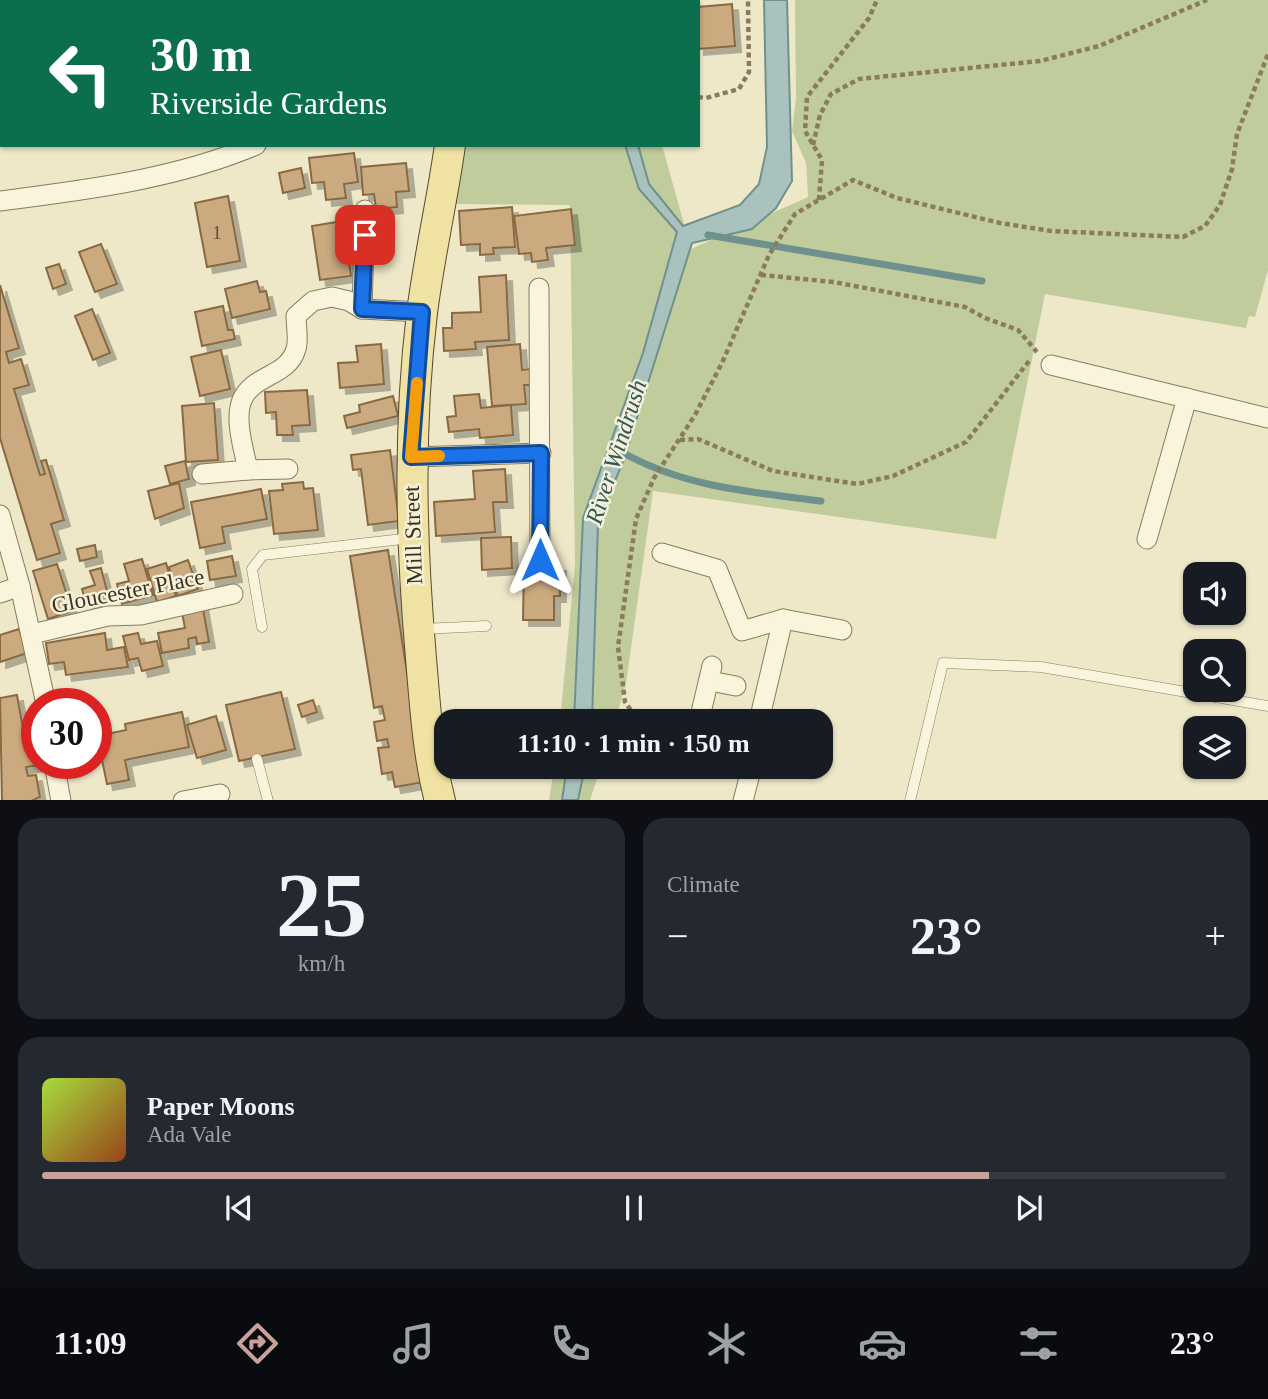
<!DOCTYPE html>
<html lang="en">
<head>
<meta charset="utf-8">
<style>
	:root { --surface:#171b24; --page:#242831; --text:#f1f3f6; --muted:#9ea1a6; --line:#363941; --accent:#c9a19c }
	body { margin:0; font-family:Georgia,serif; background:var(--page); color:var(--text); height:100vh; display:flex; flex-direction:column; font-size:26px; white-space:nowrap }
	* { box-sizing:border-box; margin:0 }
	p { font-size:23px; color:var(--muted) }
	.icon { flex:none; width:38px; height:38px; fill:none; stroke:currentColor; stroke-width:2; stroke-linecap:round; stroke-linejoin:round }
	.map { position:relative; height:800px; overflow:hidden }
	.drawer { display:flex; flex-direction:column; gap:18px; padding:18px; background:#0d0f14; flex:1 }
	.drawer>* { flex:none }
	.top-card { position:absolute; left:0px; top:0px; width:700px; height:147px; box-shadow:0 2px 5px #0004; background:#0b6e4f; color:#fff; overflow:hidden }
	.tools { position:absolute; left:1183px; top:562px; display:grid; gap:14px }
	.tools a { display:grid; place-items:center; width:63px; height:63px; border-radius:14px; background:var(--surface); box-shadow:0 2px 5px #0004; font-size:35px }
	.speed { position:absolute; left:21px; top:688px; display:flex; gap:14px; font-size:35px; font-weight:700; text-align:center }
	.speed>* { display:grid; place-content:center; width:91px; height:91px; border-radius:50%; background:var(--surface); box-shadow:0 2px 5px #0004; line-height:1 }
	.speed .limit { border:10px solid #d22; background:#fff; color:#111 }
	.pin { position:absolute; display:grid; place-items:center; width:60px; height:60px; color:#fff; margin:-30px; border-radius:14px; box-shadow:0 4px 10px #0006 }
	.me { position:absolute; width:77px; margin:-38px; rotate:0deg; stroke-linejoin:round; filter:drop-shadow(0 0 5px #0008) }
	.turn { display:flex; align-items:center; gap:24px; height:147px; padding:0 35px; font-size:32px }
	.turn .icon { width:91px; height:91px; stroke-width:2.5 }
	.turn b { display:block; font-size:49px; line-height:60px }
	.big { font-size:52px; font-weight:700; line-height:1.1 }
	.drawer .card { flex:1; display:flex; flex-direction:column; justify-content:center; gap:10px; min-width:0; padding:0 24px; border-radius:21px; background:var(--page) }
	.drawer .dial { align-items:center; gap:0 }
	.dial b { font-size:91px; line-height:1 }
	.song { display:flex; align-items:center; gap:21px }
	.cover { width:84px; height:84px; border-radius:10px; background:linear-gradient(135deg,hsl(80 70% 55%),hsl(20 70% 35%)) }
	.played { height:7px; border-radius:4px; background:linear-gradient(90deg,var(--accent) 80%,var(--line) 80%) }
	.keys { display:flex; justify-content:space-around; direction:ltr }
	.heat { display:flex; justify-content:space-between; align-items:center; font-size:38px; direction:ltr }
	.drawer .tiles { flex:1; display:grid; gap:18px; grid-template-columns:1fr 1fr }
	.card:last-child { grid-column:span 2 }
	.trip { position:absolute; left:434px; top:709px; width:399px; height:70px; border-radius:21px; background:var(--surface); box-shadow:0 2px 5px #0004; font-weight:700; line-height:70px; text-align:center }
	.menu { display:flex; height:112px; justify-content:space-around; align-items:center; background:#090b0e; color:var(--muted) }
	.menu .icon { width:49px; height:49px }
	.menu .on { color:var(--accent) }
	.menu b { font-size:32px; color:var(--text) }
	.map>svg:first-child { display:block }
	.green { fill:#c0cc9c }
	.water { fill:#a9c2be; stroke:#6f918d; stroke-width:2 }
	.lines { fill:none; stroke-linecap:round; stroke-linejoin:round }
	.stream { stroke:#6f918d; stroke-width:7 }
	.building { fill:#cbaa7f; stroke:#896943; stroke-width:2; filter:url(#shadow) }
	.service-casing { stroke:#8a7b5d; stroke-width:11 }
	.minor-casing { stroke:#8a7b5d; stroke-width:21 }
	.primary-casing { stroke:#584931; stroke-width:32 }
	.path { stroke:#8a7b5d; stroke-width:4.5; stroke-dasharray:5 3.5; stroke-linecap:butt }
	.service { stroke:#f9f4dc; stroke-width:10 }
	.minor { stroke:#f9f4dc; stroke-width:19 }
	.primary { stroke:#efe2a2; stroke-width:30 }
	.route-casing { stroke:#114b97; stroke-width:18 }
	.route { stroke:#1a73e8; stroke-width:12 }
	.slow { stroke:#f59e0b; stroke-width:12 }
	.labels { text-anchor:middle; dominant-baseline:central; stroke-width:5; stroke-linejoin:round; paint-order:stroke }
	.number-label { font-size:19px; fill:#5f4f38 }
	.street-label { font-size:23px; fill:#3b3121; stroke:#f5f1d8 }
	.water-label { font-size:24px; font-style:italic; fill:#30575a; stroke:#f5f1d8 }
</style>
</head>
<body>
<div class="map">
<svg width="1268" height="801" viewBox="0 0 1268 801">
	<defs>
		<filter id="shadow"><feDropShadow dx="6" dy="6" stdDeviation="0" flood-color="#0004"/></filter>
	</defs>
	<rect width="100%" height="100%" fill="#eee8c8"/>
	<g class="green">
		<polygon points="795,0 1268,0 1268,270 1255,317 1249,316 1246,328 1045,294 996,539 653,491 626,684 615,721 560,721 575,565 570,205 455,204 465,145 662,145 691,249 808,197 806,163 792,131 796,98"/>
		<polygon points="554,767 601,767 590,800 549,801"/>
	</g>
	<g class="water">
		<polygon points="764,0 787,0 792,181 776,208 752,229 692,243 624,459 598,523 592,721 574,721 583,518 643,353 677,232 639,189 625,145 638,145 649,184 683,226 740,205 759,184 767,147"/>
		<polygon points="567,767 585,767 578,800 562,800"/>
	</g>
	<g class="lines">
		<g class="stream">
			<polyline points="708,235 982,281"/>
			<path d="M620 451C682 487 751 492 821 501"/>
		</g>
	</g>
	<g class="building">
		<polygon points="8,0 97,0 8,2"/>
		<rect x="481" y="0" width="54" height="2"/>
		<polygon points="732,4 735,46 698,49 698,7"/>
		<polygon points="354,153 358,182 344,184 346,198 326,200 324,182 312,183 309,158"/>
		<polygon points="406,163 409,191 396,192 397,207 376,209 374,194 363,195 361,167"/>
		<polygon points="301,168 305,188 283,193 279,173"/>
		<polygon points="228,196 240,261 207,267 195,203"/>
		<polygon points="512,207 515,247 493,248 494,254 480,255 480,244 461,245 459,211"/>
		<polygon points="571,209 575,245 546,248 548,260 532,262 531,253 519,254 514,216"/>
		<polygon points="343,221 351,276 320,280 312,226"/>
		<polygon points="101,244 117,284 95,292 79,252"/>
		<polygon points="59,264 66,284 53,289 46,268"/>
		<polygon points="506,275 509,340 475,342 476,349 444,351 443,328 452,328 452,313 481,312 479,277"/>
		<polygon points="257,281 260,292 266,291 270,309 232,318 225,289"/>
		<polygon points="0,285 19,348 6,352 9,363 21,359 29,385 14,389 40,475 45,474 41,461 46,460 64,520 51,524 60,553 37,560 0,438"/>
		<polygon points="223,306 228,330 233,330 235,339 202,346 195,312"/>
		<polygon points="92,309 110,353 93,360 75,316"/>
		<polygon points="381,344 384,384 340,388 338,363 358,362 356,346"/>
		<polygon points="520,344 522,370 531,369 533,385 524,385 526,404 492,406 487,347"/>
		<polygon points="221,350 230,389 200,396 191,357"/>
		<polygon points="307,390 310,425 292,426 293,435 277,435 276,412 266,413 265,392"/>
		<polygon points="479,394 481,408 511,405 513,435 480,438 479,429 449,432 447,417 456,416 454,396"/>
		<polygon points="393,396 398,416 347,428 344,416 360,412 359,405"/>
		<polygon points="214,403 218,460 186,462 182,406"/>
		<polygon points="390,450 399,521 368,525 361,469 353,470 351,455"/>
		<polygon points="185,461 189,479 170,484 165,466"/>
		<polygon points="505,469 507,502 493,502 495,532 436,536 434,502 475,499 473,471"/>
		<polygon points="303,482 304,489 313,488 318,530 274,534 269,491 283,490 282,484"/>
		<polygon points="179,483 184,508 155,519 148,491"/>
		<polygon points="261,489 267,519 222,527 225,543 200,548 191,502"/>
		<polygon points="511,537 512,568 482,570 481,538"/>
		<polygon points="95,545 97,557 80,561 77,549"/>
		<polygon points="388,550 424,782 395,787 392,772 382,774 378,748 389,747 387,739 377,741 374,722 385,720 382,706 374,708 350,556"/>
		<polygon points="232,556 236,576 210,580 207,561"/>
		<polygon points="142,559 153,595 122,604 117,584 129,581 124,564"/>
		<polygon points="188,560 198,589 178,596 169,567"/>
		<polygon points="166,563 176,596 157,602 147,569"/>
		<polygon points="57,564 72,611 48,619 33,571"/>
		<polygon points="524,564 560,565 560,596 554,596 554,620 523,620"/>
		<polygon points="101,568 108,595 96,598 97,603 87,606 82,589 95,585 90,571"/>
		<polygon points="202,603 209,642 197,644 196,637 188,639 189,648 162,653 158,633 185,628 181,607"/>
		<polygon points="19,629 27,653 0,662 0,635"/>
		<polygon points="105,633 107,650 124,647 128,667 66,675 64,662 49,664 46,643"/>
		<polygon points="138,633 141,644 157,641 163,666 142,671 138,658 129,660 123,636"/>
		<polygon points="281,692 295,749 239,761 226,705"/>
		<polygon points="17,695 27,751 37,750 37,763 40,765 26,767 28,776 36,775 40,797 31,801 2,801 0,698"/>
		<polygon points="313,700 317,712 302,717 298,705"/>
		<polygon points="182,712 189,747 125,760 129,780 107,784 97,736 126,730 125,724"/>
		<polygon points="216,716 226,750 197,758 187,725"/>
	</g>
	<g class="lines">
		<g class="service-casing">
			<g id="service">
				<polyline points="262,627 252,569 263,555 411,538"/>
				<polyline points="422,629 486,626"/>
				<polyline points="257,759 268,801"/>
				<polyline points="910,801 943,663 1041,667 1268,706"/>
			</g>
		</g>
		<g class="minor-casing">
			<g id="minor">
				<path d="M0 201C86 190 176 179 256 145"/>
				<polyline points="539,288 540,560"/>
				<polyline points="362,309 365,210"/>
				<polyline points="1051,365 1268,418"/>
				<polyline points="411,457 541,453"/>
				<polyline points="248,470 288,469"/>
				<path d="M202 474 248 470C244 450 234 420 242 400 253 374 288 377 296 349 299 340 296 326 296 316L313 301 332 297 349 301 362 309 422 312"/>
				<polyline points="0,515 20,586 46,704"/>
				<polyline points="1147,539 1187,398"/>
				<polyline points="662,553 717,569 742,631 783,619 759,721"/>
				<polyline points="0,593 20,586"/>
				<polyline points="783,619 842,630"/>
				<polyline points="32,634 108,616 141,615 233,594"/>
				<polyline points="710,681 736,686"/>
				<polyline points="699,721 712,666"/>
				<polyline points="54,763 61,801"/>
				<polyline points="183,801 220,794"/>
				<polyline points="743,801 752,766"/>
			</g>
		</g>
		<g class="primary-casing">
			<g id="primary">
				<polyline points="453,0 453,2"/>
				<path d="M440 801C428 755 425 705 421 658 411 543 408 429 422 313 429 257 442 202 450 145"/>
			</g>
		</g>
		<g class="path">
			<polyline points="133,0 134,2"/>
			<polyline points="632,2 632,0"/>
			<polyline points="698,97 706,98 739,89 749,72 748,0"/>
			<polyline points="813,145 820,115 831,94 859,79 1040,61 1099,46 1207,0"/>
			<polyline points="819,200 822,160 805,131 807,97 869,18 877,0"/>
			<polyline points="761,275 834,282 965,307 985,318 1018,330 1037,352"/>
			<polyline points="680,440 698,439 773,471 857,484 893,476 966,442 1029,361"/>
			<polyline points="661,721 635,716 625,702 618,647 636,519 654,478 695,415 722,363 769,255 795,214 853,180 897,198 1000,223 1051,231 1183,237 1205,226 1220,205 1232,169 1237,134 1268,54"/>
		</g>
		<use href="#service" class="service"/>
		<use href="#minor" class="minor"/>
		<use href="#primary" class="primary"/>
	</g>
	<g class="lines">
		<g class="route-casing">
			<polyline id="route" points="365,235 362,309 422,312 411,457 541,453 540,560"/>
		</g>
		<use href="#route" class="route"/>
		<polyline class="slow" points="417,383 411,457 439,456"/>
	</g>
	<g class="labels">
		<g class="number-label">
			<text x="217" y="232">1</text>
		</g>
		<g class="street-label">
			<text transform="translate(413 535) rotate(-92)">Mill Street</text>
			<text transform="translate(128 591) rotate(-11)">Gloucester Place</text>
		</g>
		<g class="water-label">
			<text transform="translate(616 452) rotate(-72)">River Windrush</text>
		</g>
	</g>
</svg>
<div class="tools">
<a><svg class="icon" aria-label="sound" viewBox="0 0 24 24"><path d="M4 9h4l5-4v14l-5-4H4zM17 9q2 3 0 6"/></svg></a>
<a><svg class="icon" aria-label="search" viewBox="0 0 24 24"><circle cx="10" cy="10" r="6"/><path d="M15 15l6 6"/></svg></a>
<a><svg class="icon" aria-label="layers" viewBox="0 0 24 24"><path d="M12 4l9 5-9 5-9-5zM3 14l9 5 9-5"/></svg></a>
</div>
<div class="speed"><div class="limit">30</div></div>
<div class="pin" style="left:365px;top:235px;background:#d93025"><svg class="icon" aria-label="arrive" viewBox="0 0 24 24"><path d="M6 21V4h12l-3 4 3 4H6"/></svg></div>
<svg class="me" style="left:540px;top:560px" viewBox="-20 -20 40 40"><path d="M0-17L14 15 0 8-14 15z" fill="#1a73e8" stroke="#fff" stroke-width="4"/></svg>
<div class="trip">11:10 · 1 min · 150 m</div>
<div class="top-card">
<div class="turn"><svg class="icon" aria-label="left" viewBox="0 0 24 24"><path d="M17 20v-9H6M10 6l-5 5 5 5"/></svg><div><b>30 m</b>Riverside Gardens</div></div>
</div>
</div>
<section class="drawer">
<div class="tiles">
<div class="card dial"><b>25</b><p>km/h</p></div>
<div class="card"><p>Climate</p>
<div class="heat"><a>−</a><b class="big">23°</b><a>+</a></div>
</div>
<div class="card">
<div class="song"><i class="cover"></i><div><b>Paper Moons</b><p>Ada Vale</p></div></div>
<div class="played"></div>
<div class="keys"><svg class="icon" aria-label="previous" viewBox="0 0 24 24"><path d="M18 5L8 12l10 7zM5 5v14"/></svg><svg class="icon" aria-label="pause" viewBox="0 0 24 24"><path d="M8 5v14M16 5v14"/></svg><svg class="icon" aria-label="next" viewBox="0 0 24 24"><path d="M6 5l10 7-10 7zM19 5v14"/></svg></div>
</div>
</div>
</section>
<nav class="menu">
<b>11:09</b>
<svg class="icon on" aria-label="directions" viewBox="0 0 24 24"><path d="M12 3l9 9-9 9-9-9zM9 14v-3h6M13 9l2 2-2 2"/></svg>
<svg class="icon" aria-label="music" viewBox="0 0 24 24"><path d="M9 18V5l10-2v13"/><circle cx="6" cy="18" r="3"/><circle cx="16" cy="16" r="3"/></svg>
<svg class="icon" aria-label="phone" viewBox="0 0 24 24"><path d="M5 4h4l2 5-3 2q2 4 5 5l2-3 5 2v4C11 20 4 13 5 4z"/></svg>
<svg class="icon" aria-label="climate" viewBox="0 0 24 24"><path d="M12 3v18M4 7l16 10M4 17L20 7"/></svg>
<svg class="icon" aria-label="car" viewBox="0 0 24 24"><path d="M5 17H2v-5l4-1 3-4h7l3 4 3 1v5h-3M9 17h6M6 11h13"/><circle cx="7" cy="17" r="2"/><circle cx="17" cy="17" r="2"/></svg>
<svg class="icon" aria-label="filters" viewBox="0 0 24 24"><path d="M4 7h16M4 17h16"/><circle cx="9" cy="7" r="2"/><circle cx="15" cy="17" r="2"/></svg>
<b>23°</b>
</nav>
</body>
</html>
